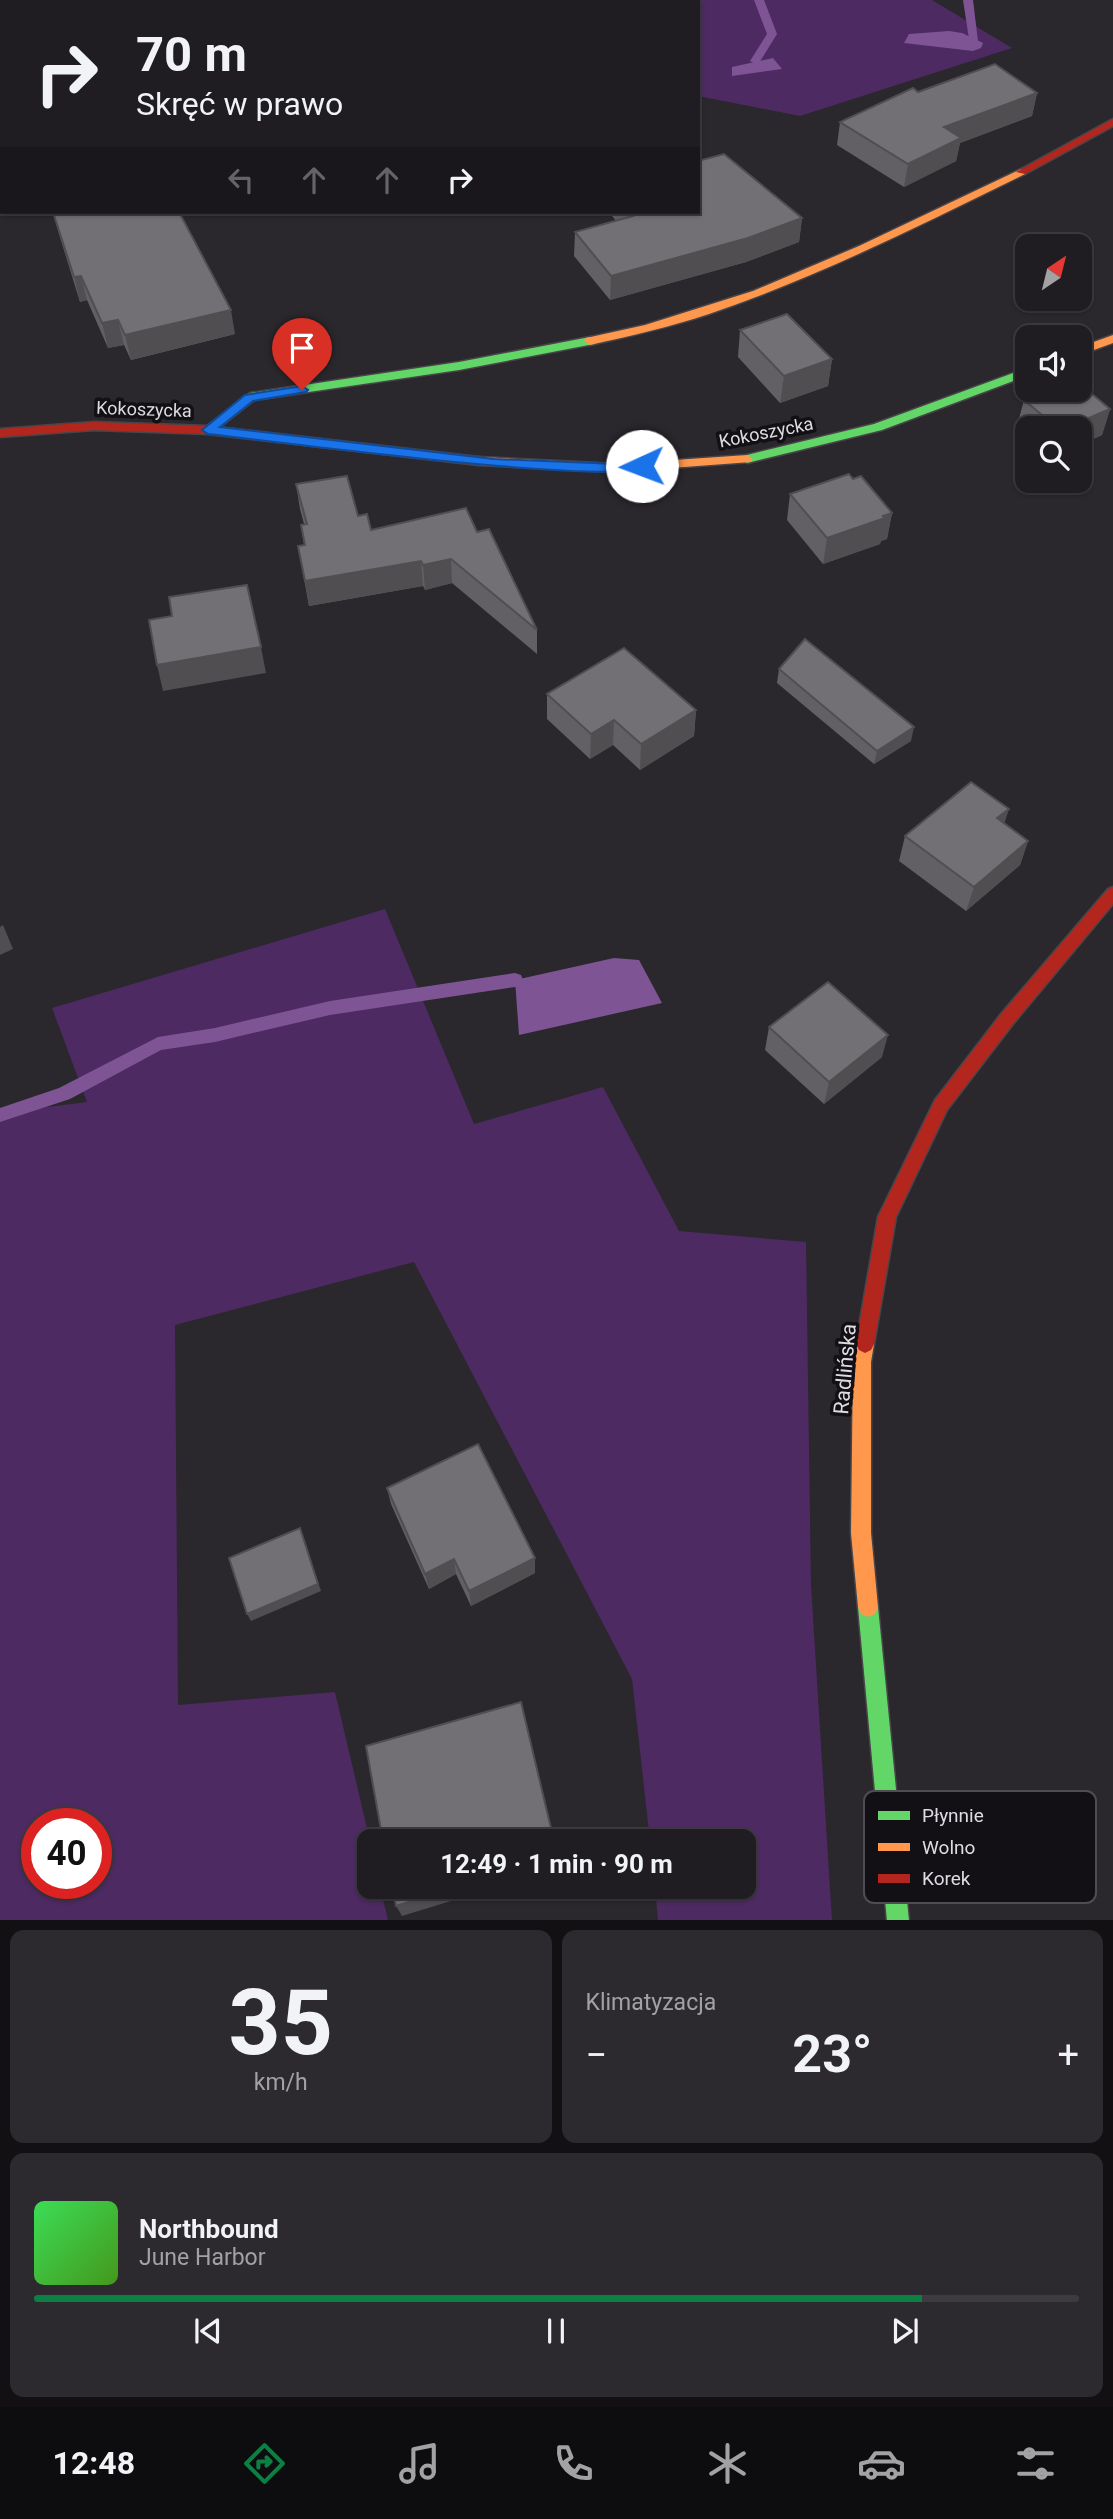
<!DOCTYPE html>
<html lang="pl">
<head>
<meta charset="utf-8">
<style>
	:root { --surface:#201d22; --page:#2d2a2f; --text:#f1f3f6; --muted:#a2a2a5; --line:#3d3b40; --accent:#0b8043 }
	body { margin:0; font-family:Roboto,sans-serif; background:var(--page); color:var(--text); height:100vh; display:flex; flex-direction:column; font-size:26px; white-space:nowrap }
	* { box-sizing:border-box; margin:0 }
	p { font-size:23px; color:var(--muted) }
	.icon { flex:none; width:38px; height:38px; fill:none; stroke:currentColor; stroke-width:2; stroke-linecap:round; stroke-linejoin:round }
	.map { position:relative; height:1920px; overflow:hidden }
	.side { display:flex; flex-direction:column; gap:10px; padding:10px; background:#121013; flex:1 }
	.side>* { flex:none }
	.hud { position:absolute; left:0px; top:0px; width:700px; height:214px; box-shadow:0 2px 5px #0004,0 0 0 2px var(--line); background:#201d22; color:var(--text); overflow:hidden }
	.needle { width:46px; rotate:35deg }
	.tools { position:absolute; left:1015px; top:234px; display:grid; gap:14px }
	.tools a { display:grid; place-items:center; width:77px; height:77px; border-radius:14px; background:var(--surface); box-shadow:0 2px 5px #0004,0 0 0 2px var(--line); font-size:35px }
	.speed { position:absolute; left:21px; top:1808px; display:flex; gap:14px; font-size:35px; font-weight:700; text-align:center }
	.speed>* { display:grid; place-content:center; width:91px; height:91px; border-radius:50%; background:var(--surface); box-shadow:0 2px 5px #0004,0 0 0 2px var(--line); line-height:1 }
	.speed .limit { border:10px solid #d22; background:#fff; color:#111 }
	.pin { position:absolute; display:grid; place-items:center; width:60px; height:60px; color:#fff; margin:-72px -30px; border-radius:50% 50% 50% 0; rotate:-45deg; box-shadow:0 0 7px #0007 }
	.pin .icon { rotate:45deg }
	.me { position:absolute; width:77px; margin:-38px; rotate:268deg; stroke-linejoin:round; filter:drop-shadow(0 0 5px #0008) }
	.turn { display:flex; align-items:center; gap:24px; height:147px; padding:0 21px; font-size:32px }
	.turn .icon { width:91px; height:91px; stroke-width:2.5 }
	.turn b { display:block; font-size:49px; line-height:60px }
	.lanes { display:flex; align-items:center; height:66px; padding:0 21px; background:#0003; justify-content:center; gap:35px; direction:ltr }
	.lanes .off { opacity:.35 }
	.big { font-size:52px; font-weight:700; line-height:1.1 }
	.side .widget { flex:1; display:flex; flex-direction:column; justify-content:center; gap:10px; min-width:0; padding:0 24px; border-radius:14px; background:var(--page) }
	.side .dial { align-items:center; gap:0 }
	.dial b { font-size:91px; line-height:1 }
	.song { display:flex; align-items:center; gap:21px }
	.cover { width:84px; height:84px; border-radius:10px; background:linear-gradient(135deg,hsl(130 70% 55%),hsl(100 70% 35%)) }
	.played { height:7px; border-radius:4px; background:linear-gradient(90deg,var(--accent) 85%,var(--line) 85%) }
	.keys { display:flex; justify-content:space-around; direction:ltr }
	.heat { display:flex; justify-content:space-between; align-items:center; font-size:38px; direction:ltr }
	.side .tiles { flex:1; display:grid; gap:10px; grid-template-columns:1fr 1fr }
	.widget:last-child { grid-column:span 2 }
	.trip { position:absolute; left:357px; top:1829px; width:399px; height:70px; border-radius:14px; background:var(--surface); box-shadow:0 2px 5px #0004,0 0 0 2px var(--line); font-weight:700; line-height:70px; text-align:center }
	.tab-bar { display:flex; height:112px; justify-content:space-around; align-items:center; background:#0d0c0e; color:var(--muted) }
	.tab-bar .icon { width:49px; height:49px }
	.tab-bar .selected { color:var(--accent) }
	.tab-bar b { font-size:32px; color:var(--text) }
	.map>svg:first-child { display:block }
	.green { fill:#4d2a61; fill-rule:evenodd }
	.water { fill:#7e5495 }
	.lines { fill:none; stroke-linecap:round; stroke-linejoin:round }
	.stream { fill:#7e5495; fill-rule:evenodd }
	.fast-casing { stroke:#48454a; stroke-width:3 }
	.slow-casing { stroke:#48454a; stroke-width:3 }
	.jam-casing { stroke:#48454a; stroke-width:3 }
	.fast { fill:#63d668; fill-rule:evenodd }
	.slow { fill:#ff974d; fill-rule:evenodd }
	.jam { fill:#b3261e; fill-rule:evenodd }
	.wall { fill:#626064 }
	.shaded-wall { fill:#504e51 }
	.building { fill:#727074; stroke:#504e51; stroke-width:2 }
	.route { fill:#1a73e8; stroke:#114b97; stroke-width:2 }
	.labels { text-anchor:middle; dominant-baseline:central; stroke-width:7; stroke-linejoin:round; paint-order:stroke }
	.far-street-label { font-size:18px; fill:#dfdbe2; stroke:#121014 }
	.street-label { font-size:21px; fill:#dfdbe2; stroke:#121014 }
	.key { fill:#121014; stroke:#504d52; stroke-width:2 }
	.key-label { font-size:19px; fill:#dfdbe2 }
</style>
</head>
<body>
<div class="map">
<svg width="1113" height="1921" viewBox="0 0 1113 1921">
	<rect width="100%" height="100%" fill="#2a272d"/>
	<g class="green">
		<polygon points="0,0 932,0 1012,48 800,116 698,96 698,2 2,2 0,60"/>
		<path d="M385 909 474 1124 603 1087 679 1231 806 1242 811 1585 832 1920H658L655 1887 744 1886V1841H650L632 1679 414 1262 175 1325 178 1705 335 1692 370 1841 369 1886 380 1887 388 1920H0V1113L87 1102 52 1008ZM37 1824H96V1883H37Z"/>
	</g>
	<g class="water">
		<polygon points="949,31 962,33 983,43 981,48 973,51 904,43 909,34"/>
		<polygon points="773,58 782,69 732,76 732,67"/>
		<polygon points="614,958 639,960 662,1003 519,1035 515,980"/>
	</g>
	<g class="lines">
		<g class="stream">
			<polygon points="754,0 764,0 777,34 759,63 755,64 750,61 767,34"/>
			<polygon points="963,0 973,0 978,41 969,39"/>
			<polygon points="515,973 521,975 523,980 521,985 515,987 330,1015 215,1042 161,1050 70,1099 0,1122 0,1108 59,1088 158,1037 215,1028 330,1001"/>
		</g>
		<g class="fast-casing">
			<g id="fast">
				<polygon points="590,337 594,338 594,344 459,370 254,400 212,433 204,433 202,430 250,393 459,362"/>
				<polygon points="1027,368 1027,376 882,430 747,463 741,459 747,455 874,424"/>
				<polygon points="868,1597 875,1600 878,1607 909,1921 887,1921 858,1607 861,1600"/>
			</g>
		</g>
		<g class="slow-casing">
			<g id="slow">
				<path d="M1021 169 1026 172 1025 174C921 225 818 277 709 314 670 327 630 336 590 345L584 341 586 338 645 325 753 291 859 246Z"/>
				<polygon points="1113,335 1113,343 1080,355 1080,347"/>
				<polygon points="747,455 753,459 751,462 617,472 479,465 473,461 479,457 617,464"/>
				<polygon points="865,1335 871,1338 874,1344 871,1362 871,1533 878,1607 875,1614 868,1617 861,1614 858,1607 851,1533 853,1362 859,1338"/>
			</g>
		</g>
		<g class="jam-casing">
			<g id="jam">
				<polygon points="1113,119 1113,126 1025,174 1016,172"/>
				<polygon points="94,422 208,426 479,457 485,461 479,465 208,434 94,430 0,437 0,429"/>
				<polygon points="1113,887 1113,904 1013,1024 947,1110 896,1217 874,1344 871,1350 865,1353 859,1350 856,1344 878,1217 935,1100 1001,1014 1108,889"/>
			</g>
		</g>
		<use href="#fast" class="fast"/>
		<use href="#slow" class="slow"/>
		<use href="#jam" class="jam"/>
	</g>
	<g class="wall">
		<polygon points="918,92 1037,93 1032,116 960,143 956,161 904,187 837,145 840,122"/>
		<polygon points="53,212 235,334 131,360 124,345 108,348 87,300 80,302 59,234"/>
		<polygon points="609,212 698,212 802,218 799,242 746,262 610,300 574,256 575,232 616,221"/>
		<polygon points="740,330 832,359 828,386 780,403 738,357"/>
		<polygon points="1024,400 1110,409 1102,435 1080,445 1080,429 1027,429 1027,435 1017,426"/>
		<polygon points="853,479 892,513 887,539 881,541 880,544 823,564 787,520 790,494"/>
		<polygon points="296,484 358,516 371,530 477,532 537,630 537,654 452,583 425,590 423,586 309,606 298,546 304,545 301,525 304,524 300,509"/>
		<polygon points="779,669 911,741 874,764 777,683"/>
		<polygon points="547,694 696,710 694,736 640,770 613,745 590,759 547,719"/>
		<polygon points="1004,823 1028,841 1020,865 966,911 899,861 905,836"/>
		<polygon points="769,1027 882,1057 824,1104 765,1050"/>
		<polygon points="387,1488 535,1558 535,1573 471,1606 456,1574 429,1589 391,1504"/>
	</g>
	<g class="shaded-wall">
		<polygon points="1037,93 1032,116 960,143 956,161 904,187 908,164 944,127"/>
		<polygon points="802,218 799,242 746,262 610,300 611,276"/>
		<polygon points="81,276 87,300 80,302 74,277"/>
		<polygon points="231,310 235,334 131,360 125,335"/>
		<polygon points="118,320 124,345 108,348 102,323"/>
		<polygon points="832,359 828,386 780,403 784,376"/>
		<polygon points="1110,409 1102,435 1080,445 1080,429 1063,429"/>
		<polygon points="892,513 887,539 881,541 880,544 823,564 827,538"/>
		<polygon points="451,559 452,583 425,590 423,565"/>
		<polygon points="421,561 423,586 309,606 305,581"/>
		<polygon points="261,647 266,673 163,691 157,665"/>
		<polygon points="696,710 694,736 640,770 641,744"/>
		<polygon points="614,720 613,745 590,759 591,734"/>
		<polygon points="914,727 911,741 874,764 877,751"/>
		<polygon points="1009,809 1001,834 997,818"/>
		<polygon points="1028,841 1020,865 966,911 974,887"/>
		<polygon points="3,925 13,949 0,955 0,927"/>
		<polygon points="888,1035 882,1057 824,1104 829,1082"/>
		<polygon points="303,1536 321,1591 251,1621 247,1614"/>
		<polygon points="535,1558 535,1573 471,1606 469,1591"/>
		<polygon points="454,1559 456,1574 429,1589 425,1574"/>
		<polygon points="460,1886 500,1886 402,1916 396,1906"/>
	</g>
	<g class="building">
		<polygon points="995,64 1037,93 944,127 961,138 908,164 840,122 913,88 918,92"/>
		<polygon points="724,154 802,218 748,238 611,276 575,232 633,216 629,212 698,212 698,161"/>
		<polygon points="53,212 179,212 231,310 125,335 118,320 102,323 81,276 74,277"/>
		<polygon points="787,314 832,359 784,376 740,330"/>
		<polygon points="1080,384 1110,409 1063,429 1059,429 1024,400 1045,390 1080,390"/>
		<polygon points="849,474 853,479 861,476 892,513 883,516 885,518 827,538 790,494"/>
		<polygon points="347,476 358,516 367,514 371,530 466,508 477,532 489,529 537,630 451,559 423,565 421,561 305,581 298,546 305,545 301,525 307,524 296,484"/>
		<polygon points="247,585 261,647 157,665 149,620 172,616 169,597"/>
		<polygon points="805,639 914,727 877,751 779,669"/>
		<polygon points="624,648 696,710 641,744 614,720 591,734 547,694"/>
		<polygon points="971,782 1009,809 997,818 1028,841 974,887 905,836"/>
		<polygon points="828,982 888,1035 829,1082 769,1027"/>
		<polygon points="478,1444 535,1558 469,1591 454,1559 425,1574 387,1488"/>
		<polygon points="300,1528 318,1584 247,1614 229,1558"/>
		<polygon points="521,1702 554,1841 383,1841 366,1746"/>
		<polygon points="392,1886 460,1886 396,1906"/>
	</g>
	<path class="route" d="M302 386 308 390 306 392 253 401 220 427 494 459 617 464 642 462 649 466C625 488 263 440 208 434L202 430 245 395Z"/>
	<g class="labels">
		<g class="far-street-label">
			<text transform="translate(144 409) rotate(2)">Kokoszycka</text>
			<text transform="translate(766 432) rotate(-11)">Kokoszycka</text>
		</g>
		<g class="street-label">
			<text transform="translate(845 1369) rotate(-85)">Radlińska</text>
		</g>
	</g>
	<rect x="864" y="1791" width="232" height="112" rx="10" class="key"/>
	<rect x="878" y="1811" width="32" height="9" fill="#63d668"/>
	<rect x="878" y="1843" width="32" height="8" fill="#ff974d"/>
	<rect x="878" y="1874" width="32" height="9" fill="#b3261e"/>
	<g class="key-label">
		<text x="922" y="1822">Płynnie</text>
		<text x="922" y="1854">Wolno</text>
		<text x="922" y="1885">Korek</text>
	</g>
</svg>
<div class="tools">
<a><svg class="needle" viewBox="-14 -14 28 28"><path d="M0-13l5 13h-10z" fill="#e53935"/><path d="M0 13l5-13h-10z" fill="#a2a2a5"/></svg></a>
<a><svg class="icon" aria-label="sound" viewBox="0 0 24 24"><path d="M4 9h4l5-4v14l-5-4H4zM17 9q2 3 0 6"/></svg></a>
<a><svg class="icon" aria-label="search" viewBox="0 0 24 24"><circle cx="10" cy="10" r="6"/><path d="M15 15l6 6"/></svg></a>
</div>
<div class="speed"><div class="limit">40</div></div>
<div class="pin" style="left:302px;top:390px;background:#d93025"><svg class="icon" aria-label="arrive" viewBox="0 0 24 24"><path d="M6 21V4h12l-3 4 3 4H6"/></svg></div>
<svg class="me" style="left:642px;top:466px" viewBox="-20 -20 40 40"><circle r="19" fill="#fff"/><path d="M0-13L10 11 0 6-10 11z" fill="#1a73e8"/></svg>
<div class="trip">12:49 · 1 min · 90 m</div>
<div class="hud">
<div class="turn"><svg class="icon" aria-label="right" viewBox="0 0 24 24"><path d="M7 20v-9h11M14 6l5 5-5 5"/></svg><div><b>70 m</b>Skręć w prawo</div></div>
<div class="lanes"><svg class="icon off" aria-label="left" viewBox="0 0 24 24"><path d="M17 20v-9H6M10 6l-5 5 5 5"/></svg><svg class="icon off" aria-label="ahead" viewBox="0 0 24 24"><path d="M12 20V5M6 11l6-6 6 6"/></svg><svg class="icon off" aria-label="ahead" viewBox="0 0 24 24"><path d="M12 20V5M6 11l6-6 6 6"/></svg><svg class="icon" aria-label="right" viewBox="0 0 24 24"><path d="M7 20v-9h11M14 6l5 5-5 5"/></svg></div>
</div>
</div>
<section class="side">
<div class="tiles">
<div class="widget dial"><b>35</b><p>km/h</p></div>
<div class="widget"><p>Klimatyzacja</p>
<div class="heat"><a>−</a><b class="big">23°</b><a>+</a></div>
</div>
<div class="widget">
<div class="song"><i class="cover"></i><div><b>Northbound</b><p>June Harbor</p></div></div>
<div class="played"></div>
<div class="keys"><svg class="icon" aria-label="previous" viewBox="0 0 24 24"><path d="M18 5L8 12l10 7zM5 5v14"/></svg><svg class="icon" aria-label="pause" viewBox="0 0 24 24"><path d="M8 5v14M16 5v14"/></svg><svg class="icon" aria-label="next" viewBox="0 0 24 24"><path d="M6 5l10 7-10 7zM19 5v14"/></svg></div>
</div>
</div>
</section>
<nav class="tab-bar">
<b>12:48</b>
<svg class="icon selected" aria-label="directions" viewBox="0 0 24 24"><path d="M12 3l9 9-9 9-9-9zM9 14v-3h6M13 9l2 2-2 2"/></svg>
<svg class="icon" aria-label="music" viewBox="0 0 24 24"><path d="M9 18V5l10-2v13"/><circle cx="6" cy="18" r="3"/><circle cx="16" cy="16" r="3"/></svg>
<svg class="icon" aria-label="phone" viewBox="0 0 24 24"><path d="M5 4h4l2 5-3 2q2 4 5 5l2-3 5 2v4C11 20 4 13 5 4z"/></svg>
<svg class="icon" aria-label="climate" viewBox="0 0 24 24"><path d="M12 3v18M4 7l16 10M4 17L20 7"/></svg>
<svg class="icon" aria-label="car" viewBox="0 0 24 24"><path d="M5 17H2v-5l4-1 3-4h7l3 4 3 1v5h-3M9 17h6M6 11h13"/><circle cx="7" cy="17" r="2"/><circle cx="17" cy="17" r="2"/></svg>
<svg class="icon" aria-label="filters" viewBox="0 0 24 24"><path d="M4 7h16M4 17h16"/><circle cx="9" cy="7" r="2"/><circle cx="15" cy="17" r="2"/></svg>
</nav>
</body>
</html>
